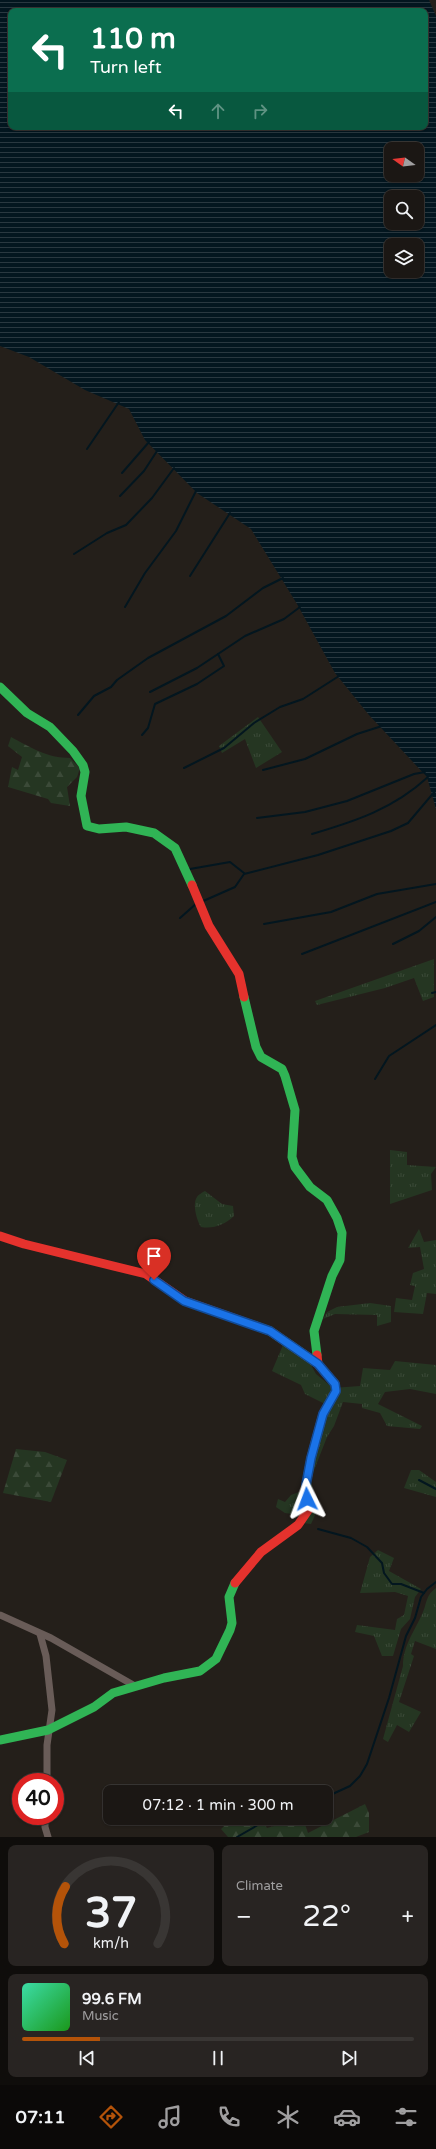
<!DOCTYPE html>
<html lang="en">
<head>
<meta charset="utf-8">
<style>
	:root { --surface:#1b1714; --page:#282422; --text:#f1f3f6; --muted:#a09fa0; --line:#393634; --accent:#b45309 }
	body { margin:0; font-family:"Varela Round",sans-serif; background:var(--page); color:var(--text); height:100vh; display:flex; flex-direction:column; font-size:15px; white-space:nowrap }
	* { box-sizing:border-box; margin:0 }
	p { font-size:13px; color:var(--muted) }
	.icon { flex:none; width:22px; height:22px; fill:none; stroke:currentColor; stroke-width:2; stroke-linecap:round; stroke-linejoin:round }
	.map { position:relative; height:1837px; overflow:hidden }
	.panel { display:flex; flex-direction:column; gap:8px; padding:8px; background:#0f0d0b; flex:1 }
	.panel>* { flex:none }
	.top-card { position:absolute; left:8px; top:8px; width:420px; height:122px; border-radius:8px; box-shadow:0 1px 3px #0004,0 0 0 1px var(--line); background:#0b6e4f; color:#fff; overflow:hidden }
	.needle { width:26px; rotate:284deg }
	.tools { position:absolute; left:384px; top:142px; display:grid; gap:8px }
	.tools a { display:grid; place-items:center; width:40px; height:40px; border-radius:8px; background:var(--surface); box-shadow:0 1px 3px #0004,0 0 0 1px var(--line); font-size:20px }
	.speed { position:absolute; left:12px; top:1773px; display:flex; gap:8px; font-size:20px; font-weight:700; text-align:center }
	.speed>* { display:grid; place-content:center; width:52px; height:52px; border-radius:50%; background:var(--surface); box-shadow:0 1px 3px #0004,0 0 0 1px var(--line); line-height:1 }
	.speed .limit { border:6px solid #d22; background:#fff; color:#111 }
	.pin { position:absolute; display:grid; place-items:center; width:34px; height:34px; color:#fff; margin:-41px -17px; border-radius:50% 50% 50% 0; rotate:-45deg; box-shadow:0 0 4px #0007 }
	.pin .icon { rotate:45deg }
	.me { position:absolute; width:44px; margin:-22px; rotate:357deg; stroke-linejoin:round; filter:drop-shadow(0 0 3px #0008) }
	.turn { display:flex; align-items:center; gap:14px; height:84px; padding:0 16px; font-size:18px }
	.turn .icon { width:52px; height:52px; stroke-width:2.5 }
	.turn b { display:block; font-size:28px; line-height:34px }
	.lanes { display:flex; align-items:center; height:38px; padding:0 16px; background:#0003; justify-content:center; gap:20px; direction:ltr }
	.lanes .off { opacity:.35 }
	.big { font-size:30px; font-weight:600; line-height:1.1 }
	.panel .widget { flex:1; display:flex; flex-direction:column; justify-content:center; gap:6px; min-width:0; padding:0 14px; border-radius:8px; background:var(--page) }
	.panel .dial { align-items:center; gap:0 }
	.dial svg { height:104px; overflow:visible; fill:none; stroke:var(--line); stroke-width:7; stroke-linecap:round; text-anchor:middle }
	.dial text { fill:var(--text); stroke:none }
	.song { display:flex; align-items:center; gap:12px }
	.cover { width:48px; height:48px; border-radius:6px; background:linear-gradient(135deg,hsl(160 70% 55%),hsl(120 70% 35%)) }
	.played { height:4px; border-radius:2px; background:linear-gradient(90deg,var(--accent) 20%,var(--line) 20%) }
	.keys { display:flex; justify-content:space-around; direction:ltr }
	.heat { display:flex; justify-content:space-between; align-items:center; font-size:22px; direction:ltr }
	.panel .tiles { flex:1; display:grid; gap:8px; grid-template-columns:1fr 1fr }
	.widget:last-child { grid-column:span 2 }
	.trip { position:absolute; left:103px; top:1785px; width:230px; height:40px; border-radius:8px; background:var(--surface); box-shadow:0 1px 3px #0004,0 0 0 1px var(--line); font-weight:600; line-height:40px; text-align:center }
	.tabs { display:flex; height:64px; justify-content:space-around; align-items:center; background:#0b0908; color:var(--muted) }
	.tabs .icon { width:28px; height:28px }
	.tabs .selected { color:var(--accent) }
	.tabs b { font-size:18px; color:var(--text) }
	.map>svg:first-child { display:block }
	.grass { fill:url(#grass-tufts) }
	.forest { fill:url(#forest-firs) }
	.water { fill:url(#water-rules); fill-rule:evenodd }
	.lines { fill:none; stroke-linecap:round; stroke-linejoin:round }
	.stream { stroke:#03161f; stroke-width:2 }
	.street { stroke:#695c58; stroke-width:7 }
	.fast { stroke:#30b455; stroke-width:9 }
	.slow { stroke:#ff9f0a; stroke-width:9 }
	.jam { stroke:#e5322d; stroke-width:9 }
	.route-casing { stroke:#114b97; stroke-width:10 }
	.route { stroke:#1a73e8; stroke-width:7 }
</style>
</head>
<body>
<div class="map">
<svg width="436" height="1837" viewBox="0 0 436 1837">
	<defs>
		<pattern id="grass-tufts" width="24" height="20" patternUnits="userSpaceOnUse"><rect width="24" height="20" fill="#253622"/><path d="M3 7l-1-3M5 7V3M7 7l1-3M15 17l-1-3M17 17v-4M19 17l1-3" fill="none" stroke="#3b4a38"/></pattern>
		<pattern id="forest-firs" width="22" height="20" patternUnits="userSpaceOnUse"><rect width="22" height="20" fill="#253622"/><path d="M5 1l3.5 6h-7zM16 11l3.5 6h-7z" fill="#3b4a38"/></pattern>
		<pattern id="water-rules" width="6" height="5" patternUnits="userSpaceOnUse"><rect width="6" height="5" fill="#03161f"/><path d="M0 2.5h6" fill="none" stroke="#293840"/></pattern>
	</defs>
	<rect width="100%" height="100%" fill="#241f1a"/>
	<g class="grass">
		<polygon points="258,717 282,752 256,768 245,739 222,753 219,746"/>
		<polygon points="434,959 434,997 423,1001 414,978 385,988 317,1005 315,1001"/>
		<polygon points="390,1150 407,1152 407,1165 436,1167 431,1174 432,1190 390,1204"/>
		<path d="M205 1191 222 1204 233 1206 234 1216C224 1225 214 1229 201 1227 197 1221 192 1204 197 1197 198 1195 203 1192 205 1191Z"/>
		<polygon points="419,1229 424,1242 436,1240 436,1294 427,1293 423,1314 394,1312 396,1298 412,1300 415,1286 410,1285 413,1273 424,1269 420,1247 408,1248"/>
		<polygon points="370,1303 391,1306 391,1322 377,1326 377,1315 335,1314 323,1319 327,1312 337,1307"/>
		<polygon points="283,1345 311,1365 316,1374 333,1388 360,1386 363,1368 390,1370 395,1361 436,1365 436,1394 410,1389 385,1392 378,1404 422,1426 420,1429 387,1426 380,1413 362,1408 362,1404 343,1402 334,1426 327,1437 311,1478 316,1513 311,1524 303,1523 307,1516 285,1513 276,1507 278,1499 285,1502 291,1495 307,1489 325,1404 305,1394 301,1385 272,1371"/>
		<polygon points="411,1470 419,1470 436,1482 436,1497 404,1488"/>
		<polygon points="378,1550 394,1558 389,1571 421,1589 415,1597 410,1619 401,1629 393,1656 382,1656 374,1636 355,1632 357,1625 395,1630 397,1619 404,1615 408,1596 395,1592 360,1593 370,1557"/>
		<path d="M436 1588V1649L415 1641 411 1654 414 1656 399 1702 421 1712 409 1732 397 1725 388 1742 383 1739 403 1666C403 1645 415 1631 423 1612 427 1602 426 1595 436 1588Z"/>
	</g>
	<g class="forest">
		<path d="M11 737C30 747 47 758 70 758L80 768 77 777 67 787 70 806 51 803 48 799 8 787 12 767 18 770 22 757 8 746Z"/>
		<polygon points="16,1449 45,1452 67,1460 51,1502 3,1493"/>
		<polygon points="365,1804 369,1813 369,1832 356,1837 228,1837 221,1829 233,1818 261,1818 267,1828 303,1818 308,1833"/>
	</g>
	<path class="water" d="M0 0H429L436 16V809L427 777 369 715 335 673 297 604 251 529 197 493 145 440 129 409 85 390 29 357 0 346ZM11 11H425V127H11ZM391 149H417V175H391ZM391 197H417V223H391ZM391 245H417V271H391Z"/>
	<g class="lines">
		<g class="stream">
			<polyline points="87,449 119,402"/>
			<polyline points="122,473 149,442"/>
			<polyline points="120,496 144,471 157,451"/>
			<polyline points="74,554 107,533 126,525 152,498 174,468"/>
			<polyline points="190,576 230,513"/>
			<polyline points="125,607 145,573 176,531 196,491"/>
			<polyline points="150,692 197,668 245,636 284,619 300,607"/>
			<polyline points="78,715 94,696 111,687 117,680 148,658 226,616 263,588 283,578"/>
			<polyline points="142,735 148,728 155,704 197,684 224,666 218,654"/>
			<polyline points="184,768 224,748 254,723 280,707 303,699 339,676"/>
			<polyline points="263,770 305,759 357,734 382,726"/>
			<polyline points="257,818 305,812 347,801 414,774 425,772"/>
			<path d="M312 834C356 821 393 809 428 777"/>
			<polyline points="190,869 230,862 244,873"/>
			<polyline points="201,902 235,887 244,874 318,855 391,831 408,823 436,790"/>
			<polyline points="180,918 197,903"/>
			<polyline points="264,924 331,912 377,894 436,884"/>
			<polyline points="393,944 419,931 436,917"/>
			<polyline points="302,954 436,902"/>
			<polyline points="432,993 436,992"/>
			<polyline points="375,1079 389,1056 436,1025"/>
			<polyline points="419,1480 436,1489"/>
			<polyline points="318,1529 351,1538 367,1547 382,1563 384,1573 392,1584 401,1584 424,1593"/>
			<polyline points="326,1797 350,1786 360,1776 367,1764 389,1698 406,1636 415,1618 421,1597 427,1589 436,1582"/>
			<polyline points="237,1837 270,1818"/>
		</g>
		<g class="street">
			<polyline points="0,1615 51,1638 135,1686"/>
			<polyline points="40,1634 46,1656 52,1710 47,1745 47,1782"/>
			<polyline points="45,1816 45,1827 48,1837"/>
		</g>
		<g class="fast">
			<polyline points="0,687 27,713 50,727 73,751 83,765 85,772 81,796 87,826 99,829 126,827 154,833 175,848 192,885"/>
			<polyline points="244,997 256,1047 261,1057 282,1069 285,1076 295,1110 292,1157 295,1167 310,1187 327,1200 337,1218 342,1233 340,1260 332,1276 314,1331 317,1355"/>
			<polyline points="0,1740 48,1730 94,1707 113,1693 164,1678 200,1671 216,1659 230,1630 232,1623 229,1597 235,1583"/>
		</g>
		<polyline class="slow" points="256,1326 270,1331 318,1364"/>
		<g class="jam">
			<polyline points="192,885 209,926 239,974 244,997"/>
			<polyline points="0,1236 24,1244 146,1274 185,1301 256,1326"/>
			<polyline points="235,1583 261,1552 298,1525 309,1509 306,1485 311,1458 323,1414 336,1391 335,1384 318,1364 317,1355"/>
		</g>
	</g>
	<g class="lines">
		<g class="route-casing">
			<polyline id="route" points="154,1280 184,1301 270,1331 318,1364 335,1384 336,1391 323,1414 311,1458 306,1485 307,1499"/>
		</g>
		<use href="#route" class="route"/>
	</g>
</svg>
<div class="tools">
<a><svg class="needle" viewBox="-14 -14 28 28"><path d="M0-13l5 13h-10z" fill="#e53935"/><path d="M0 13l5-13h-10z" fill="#a09fa0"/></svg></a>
<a><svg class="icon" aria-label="search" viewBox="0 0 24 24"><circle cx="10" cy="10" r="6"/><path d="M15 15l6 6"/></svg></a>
<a><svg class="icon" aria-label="layers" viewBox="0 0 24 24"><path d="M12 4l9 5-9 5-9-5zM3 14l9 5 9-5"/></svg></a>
</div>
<div class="speed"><div class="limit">40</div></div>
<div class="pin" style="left:154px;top:1280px;background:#d93025"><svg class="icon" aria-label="arrive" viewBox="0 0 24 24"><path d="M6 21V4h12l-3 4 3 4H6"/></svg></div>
<svg class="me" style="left:307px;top:1499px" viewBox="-20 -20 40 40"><path d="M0-17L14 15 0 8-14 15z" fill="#1a73e8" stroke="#fff" stroke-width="4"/></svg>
<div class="trip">07:12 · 1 min · 300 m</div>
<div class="top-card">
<div class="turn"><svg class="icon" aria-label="left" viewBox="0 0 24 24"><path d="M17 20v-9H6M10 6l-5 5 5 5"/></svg><div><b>110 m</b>Turn left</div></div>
<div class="lanes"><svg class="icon" aria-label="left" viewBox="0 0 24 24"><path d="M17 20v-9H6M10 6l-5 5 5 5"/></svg><svg class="icon off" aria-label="ahead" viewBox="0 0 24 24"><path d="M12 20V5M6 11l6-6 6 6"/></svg><svg class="icon off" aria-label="right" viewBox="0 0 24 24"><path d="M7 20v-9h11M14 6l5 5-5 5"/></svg></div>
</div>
</div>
<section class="panel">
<div class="tiles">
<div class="widget dial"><svg viewBox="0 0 100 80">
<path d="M14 69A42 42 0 1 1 86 69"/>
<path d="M14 69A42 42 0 0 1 15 25" stroke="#b45309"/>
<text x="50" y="56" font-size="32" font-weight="700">37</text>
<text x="50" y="72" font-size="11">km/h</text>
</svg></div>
<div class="widget"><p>Climate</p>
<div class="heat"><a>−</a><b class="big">22°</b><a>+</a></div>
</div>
<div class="widget">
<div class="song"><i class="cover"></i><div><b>99.6 FM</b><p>Music</p></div></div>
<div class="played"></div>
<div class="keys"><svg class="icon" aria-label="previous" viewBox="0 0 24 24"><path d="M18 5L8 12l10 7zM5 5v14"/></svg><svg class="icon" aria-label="pause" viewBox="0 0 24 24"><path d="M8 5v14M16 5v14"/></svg><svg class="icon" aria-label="next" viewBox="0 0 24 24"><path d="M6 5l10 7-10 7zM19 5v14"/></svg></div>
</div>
</div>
</section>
<nav class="tabs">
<b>07:11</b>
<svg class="icon selected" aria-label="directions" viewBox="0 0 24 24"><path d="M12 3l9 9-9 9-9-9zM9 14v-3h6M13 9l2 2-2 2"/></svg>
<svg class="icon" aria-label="music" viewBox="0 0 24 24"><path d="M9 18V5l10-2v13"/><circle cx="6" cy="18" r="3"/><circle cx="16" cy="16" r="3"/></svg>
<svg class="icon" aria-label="phone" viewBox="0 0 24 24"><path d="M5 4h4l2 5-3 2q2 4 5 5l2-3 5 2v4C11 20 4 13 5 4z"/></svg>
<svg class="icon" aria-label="climate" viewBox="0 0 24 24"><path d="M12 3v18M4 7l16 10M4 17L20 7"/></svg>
<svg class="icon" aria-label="car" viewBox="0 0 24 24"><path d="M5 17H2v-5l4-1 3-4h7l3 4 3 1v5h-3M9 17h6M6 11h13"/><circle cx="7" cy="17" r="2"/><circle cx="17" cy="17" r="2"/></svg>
<svg class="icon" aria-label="filters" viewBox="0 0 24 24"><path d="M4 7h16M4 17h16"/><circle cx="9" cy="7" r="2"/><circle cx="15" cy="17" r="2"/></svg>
</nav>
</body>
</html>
